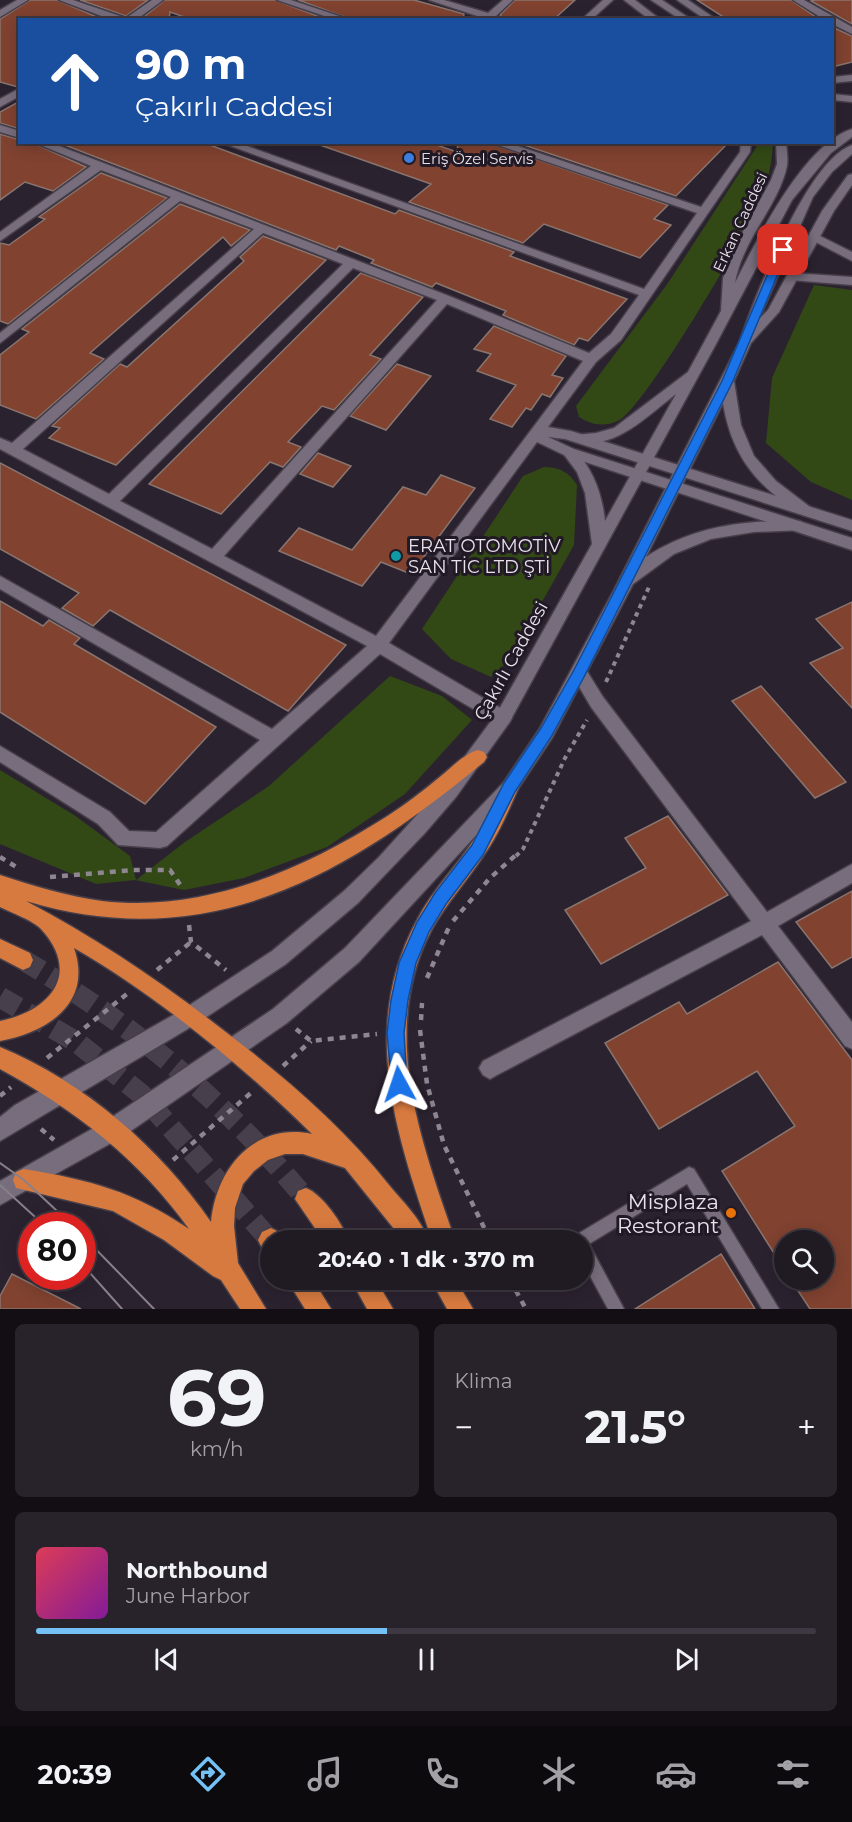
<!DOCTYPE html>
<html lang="tr">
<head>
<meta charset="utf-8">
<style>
	:root { --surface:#201a23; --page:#28232b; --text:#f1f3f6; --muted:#a2a1a6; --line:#3d3841; --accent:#73c1f5 }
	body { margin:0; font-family:Montserrat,sans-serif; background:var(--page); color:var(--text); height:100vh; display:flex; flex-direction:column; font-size:22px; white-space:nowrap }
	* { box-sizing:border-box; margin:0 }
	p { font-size:20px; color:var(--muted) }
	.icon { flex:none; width:33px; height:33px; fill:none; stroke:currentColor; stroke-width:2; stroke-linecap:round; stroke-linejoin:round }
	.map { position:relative; height:1309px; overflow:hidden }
	.panel { display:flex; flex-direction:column; gap:15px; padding:15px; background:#120e13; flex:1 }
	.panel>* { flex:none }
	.hud { position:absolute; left:18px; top:18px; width:816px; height:126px; border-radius:0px; box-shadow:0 3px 15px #0003,0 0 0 2px var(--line); background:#1a4fa0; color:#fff; overflow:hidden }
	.fabs { position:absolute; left:774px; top:1230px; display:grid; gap:12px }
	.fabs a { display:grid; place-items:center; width:60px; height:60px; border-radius:50%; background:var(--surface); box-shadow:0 3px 15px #0003,0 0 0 2px var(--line); font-size:30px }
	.speed { position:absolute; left:18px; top:1212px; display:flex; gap:12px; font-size:30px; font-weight:700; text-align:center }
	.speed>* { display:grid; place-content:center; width:78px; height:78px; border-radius:50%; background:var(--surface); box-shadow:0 3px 15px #0003,0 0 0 2px var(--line); line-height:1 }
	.speed .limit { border:9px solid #d22; background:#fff; color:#111 }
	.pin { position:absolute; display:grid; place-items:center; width:51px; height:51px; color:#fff; margin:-26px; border-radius:12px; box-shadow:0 3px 9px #0006 }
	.me { position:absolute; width:66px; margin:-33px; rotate:355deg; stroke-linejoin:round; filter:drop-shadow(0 0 4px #0008) }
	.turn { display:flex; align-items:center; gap:21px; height:126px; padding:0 18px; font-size:27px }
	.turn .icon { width:78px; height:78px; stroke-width:2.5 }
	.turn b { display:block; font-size:42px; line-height:51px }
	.big { font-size:45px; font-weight:700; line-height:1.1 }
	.panel .tile { flex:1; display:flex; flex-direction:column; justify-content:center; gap:9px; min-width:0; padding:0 21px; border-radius:9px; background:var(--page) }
	.panel .dial { align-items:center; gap:0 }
	.dial b { font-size:78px; line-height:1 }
	.song { display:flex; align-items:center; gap:18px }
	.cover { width:72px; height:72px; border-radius:9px; background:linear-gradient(135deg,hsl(350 70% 55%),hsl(290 70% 35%)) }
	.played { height:6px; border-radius:3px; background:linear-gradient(90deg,var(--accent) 45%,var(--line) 45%) }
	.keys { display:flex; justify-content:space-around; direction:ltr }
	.heat { display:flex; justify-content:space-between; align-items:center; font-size:33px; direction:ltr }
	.panel .tiles { flex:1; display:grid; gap:15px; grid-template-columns:1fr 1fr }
	.tile:last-child { grid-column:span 2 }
	.trip { position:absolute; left:260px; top:1230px; width:333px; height:60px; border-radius:30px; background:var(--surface); box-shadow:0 3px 15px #0003,0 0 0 2px var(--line); font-weight:700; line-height:60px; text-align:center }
	.tabs { display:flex; height:96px; justify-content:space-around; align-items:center; background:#0d0a0e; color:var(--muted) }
	.tabs .icon { width:42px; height:42px }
	.tabs .on { color:var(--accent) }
	.tabs b { font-size:27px; color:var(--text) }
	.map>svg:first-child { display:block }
	.green { fill:#324915 }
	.building { fill:#814230; stroke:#89756f; stroke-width:1.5 }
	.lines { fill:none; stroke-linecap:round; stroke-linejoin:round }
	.trunk-tunnel { stroke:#473f4b; stroke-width:21; stroke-dasharray:21 10; stroke-linecap:butt }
	.service-casing { stroke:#463f4a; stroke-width:3 }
	.minor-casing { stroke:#463f4a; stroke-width:3 }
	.secondary-casing { stroke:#463f4a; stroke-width:3 }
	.trunk-casing { stroke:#463f4a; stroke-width:3 }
	.path-far1 { stroke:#8e8792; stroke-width:4; stroke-dasharray:4.5 4.5; stroke-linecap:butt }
	.path { stroke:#8e8792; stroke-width:4.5; stroke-dasharray:6 6; stroke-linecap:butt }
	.service { fill:#776d7c; fill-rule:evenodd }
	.minor { fill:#776d7c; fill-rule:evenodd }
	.secondary { fill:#776d7c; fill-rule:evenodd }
	.trunk { fill:#d77a3f; fill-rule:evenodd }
	.tram { stroke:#88808b; stroke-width:2 }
	.route { fill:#1a73e8; stroke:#114b97; stroke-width:1.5 }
	.shop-dot { fill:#3f7fe0; stroke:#211925; stroke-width:2 }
	.culture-dot { fill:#0f9aa8; stroke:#211925; stroke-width:2 }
	.food-dot { fill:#e8710a; stroke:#211925; stroke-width:2 }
	.labels { text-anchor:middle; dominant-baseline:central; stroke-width:6; stroke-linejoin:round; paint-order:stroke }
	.far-poi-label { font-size:15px; fill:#e8e2eb; stroke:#211925; text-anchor:start }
	.far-street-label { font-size:15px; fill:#e8e2eb; stroke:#211925 }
	.poi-label { font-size:18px; fill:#e8e2eb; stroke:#211925; text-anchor:start }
	.street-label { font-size:18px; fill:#e8e2eb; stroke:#211925 }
	.near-poi-label { font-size:21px; fill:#e8e2eb; stroke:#211925; text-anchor:end }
</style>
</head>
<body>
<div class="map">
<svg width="852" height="1309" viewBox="0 0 852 1309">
	<rect width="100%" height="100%" fill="#2b222f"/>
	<g class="green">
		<path d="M759 143H773C772 161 768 183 761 200 747 233 643 410 618 421 603 427 592 425 579 417L576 406 668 283Z"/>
		<polygon points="814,285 852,290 852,500 811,482 766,443 772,378"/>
		<path d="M544 467C559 467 569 472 577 485L574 545 510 659 491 677 451 659 422 629 523 476Z"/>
		<polygon points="390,676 442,696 472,720 405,794 327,847 244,878 184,890 135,880 96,884 0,844 0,770 74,815 130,856 136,880 185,842 269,786"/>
	</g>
	<g class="building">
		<polygon points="30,0 57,0 104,20 20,20 18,87 0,82 0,19"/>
		<polygon points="80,0 148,0 126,16"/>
		<polygon points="165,0 275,0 328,20 193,20 170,12 169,20 140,20"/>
		<polygon points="298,0 414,0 464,14 463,20 353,20"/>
		<polygon points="515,0 575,0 553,20 507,20 500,15"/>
		<polygon points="697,0 791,0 820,20 728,20"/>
		<polygon points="815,0 852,0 852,24 811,1"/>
		<polygon points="832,27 852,36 852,62 832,67"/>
		<polygon points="20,101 20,129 0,123 0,112"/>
		<polygon points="0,134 20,140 20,142 31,142 86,167 53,191 25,182 0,200"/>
		<polygon points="57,142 202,142 395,214 399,210 514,252 510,256 627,299 588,341 579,338 574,345 503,315 506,311 436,283 432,287 371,263 374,260 339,246 336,250"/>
		<polygon points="321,142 428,142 457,152 458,142 487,142 668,205 654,219 671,225 640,258 544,224 523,243 409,202 431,184 320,145"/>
		<polygon points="515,142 729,142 676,196"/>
		<polygon points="101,173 167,198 8,324 0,321 0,243 9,245 45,219 39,217"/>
		<polygon points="180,204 250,230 231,246 223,237 90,353 104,359 36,419 0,405 0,355 29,332 22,329"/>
		<polygon points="263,236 326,260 116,465 49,438 60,428 52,426 120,364 127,367 244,261 240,257"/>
		<polygon points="361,273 423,297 370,355 381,359 334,410 322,406 288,442 301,447 283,467 270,462 221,514 149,484"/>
		<polygon points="494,326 566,356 552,375 563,378 550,397 542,394 531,410 526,408 512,427 490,419 516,385 477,371 491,354 474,349"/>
		<polygon points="397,364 431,376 386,430 350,416"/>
		<polygon points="318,453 351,466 333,487 300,474"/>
		<polygon points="0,463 346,645 288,711 110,610 93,626 62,608 79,593 0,549"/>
		<polygon points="441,475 475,488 411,574 381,562 362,586 279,551 299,528 352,550 403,487 426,495"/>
		<polygon points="0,601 43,626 49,620 80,638 74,644 216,727 145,804 0,712"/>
		<polygon points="852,602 852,708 810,663 843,648 816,619"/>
		<polygon points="761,686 846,782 815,798 732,701"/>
		<polygon points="668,816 728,895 601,964 565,910 646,868 625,838"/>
		<polygon points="852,891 852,957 832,968 796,922"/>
		<polygon points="778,962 852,1060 852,1309 810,1309 791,1280 824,1280 824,1240 784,1240 784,1269 722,1171 795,1126 757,1071 659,1129 605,1043 679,1002 687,1014"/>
		<polygon points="721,1254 755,1309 635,1309"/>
		<polygon points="12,1274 81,1309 0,1309 0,1296"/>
	</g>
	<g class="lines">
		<g class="trunk-tunnel">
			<path d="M23 960C134 1025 223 1100 306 1199"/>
			<polyline points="0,997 78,1043 141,1094 270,1240"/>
		</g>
		<g class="service-casing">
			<polygon id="service" points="689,1167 694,1169 779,1309 762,1309 687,1184 589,1244 624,1309 608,1309 582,1261 582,1240 574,1240 576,1235"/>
		</g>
		<g class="minor-casing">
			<g id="minor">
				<polygon points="17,0 28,0 0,17 0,10"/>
				<polygon points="59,0 73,0 126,18 152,0 163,0 136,20 112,20"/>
				<polygon points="277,0 291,0 351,20 336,20"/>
				<polygon points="429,0 444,0 488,13 503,0 513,0 496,16 505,20 489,20"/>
				<polygon points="603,0 613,0 591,20 581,20"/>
				<polygon points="677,0 688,0 717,20 706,20"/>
				<polygon points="793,0 804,0 852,27 852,34 832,24 832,20 825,20"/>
				<polygon points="852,75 852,81 832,83 832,77"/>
				<polygon points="20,88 20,96 0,107 0,99"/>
				<polygon points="0,125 20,131 20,138 0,132"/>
				<path d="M33 142H49L449 296 589 353 611 334 639 295 220 142H236L644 289 697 213 489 142H506L701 207 740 152 741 142H751L750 152 621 340 596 362 548 427 571 431 852 520V531L565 439 548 437 574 449 852 538V550L564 455 537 442 389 643 509 713 512 718 509 723 503 725 497 723 380 654 167 846 160 848 118 845 98 824 0 762V746L110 812 129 831 156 832 260 740 0 589V576L272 729 367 646 0 449V438L12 443 254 229 180 201 0 343V333L171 197 101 170 0 241V232L91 166ZM263 233 343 264 109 494 23 449ZM353 268 437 300 212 549 120 501ZM447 304 583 361 376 636 224 556Z"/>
				<polygon points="814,233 852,252 852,261 810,239 808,237"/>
				<polygon points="794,273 852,277 852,285 790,280 788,277"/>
				<polygon points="579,666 585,668 603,697 767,912 852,864 852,883 778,926 852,1022 852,1049 845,1046 762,935 497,1075 490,1079 483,1075 479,1068 483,1061 751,921 591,707 571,673 573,668"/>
			</g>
		</g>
		<g class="secondary-casing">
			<g id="secondary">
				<polygon points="624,0 635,0 661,20 650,20"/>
				<polygon points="651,0 662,0 692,20 681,20"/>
				<polygon points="832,94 852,96 852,102 832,100"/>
				<path d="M852 129V137L831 153 792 200 716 344 509 723 456 797 425 833 358 903 286 964 196 1024 0 1141V1117L15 1105 182 1010 272 951 344 891 379 857 443 786 497 713 592 544 585 493 577 472 562 452 564 449H574C593 469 602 493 605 521L676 394C648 415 614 452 575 441V435L596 433 614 428 688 372 721 311 723 278 736 244 771 180 777 164 776 142H786C787 150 788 159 787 166 778 207 742 240 735 283 757 239 804 144 852 129Z"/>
				<path d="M852 145V154L832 172 813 197 759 319 768 310 822 211 848 175 852 174V185L834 211 779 312 751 343 734 381 741 425 754 456 776 481 814 510 812 514C802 517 795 509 787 504 750 479 730 447 723 403L646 557C693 526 745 520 800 521L808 526 805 530 754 532 711 539 674 554 633 584 552 738 516 792 359 962 287 1023 122 1137 0 1205V1181L106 1121 273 1009 345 948 504 782 540 728 614 590 739 343C754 299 807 160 852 145Z"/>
			</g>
		</g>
		<g class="trunk-casing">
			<g id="trunk">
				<path d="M478 750 484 752 487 757 484 762C347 875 209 956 26 901 98 939 163 983 227 1033 286 1078 343 1127 389 1185 403 1202 422 1220 428 1240H403L345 1168 303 1154H285L268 1160 254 1171 243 1184 235 1208 234 1226 238 1263 266 1309H240L221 1280 213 1276 164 1240 113 1211 16 1188 13 1180 16 1172 24 1169C90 1180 133 1191 189 1229 139 1159 75 1110 0 1069V1047C86 1083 159 1147 211 1222 216 1169 254 1122 312 1134 245 1068 156 995 74 948 93 1003 48 1032 0 1041V1021C50 1011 82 974 41 929 34 921 10 912 0 907V875C33 886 67 896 102 901 204 913 302 870 386 817 405 805 424 790 441 776 452 767 464 754 478 750Z"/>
				<path d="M510 779 516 782 519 787C509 809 500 832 486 852 469 879 446 903 431 931 379 1030 421 1142 455 1240H432C396 1133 359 1027 417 920 432 890 457 866 475 838 486 820 494 801 504 782Z"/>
				<polygon points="0,939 30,953 33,960 30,967 23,970 0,958"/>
				<path d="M306 1188C322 1194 343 1224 348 1240H323L295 1199 298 1191Z"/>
				<polygon points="271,1228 279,1232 283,1240 270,1240 270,1252 262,1248 258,1240 262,1232"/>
				<polygon points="287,1280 313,1280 331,1309 305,1309"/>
				<polygon points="351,1280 376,1280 393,1309 367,1309"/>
				<polygon points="431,1280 456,1280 473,1309 447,1309"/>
			</g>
		</g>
		<g class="path-far1">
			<polyline points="606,682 649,587"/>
			<polyline points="516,856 523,849 565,758 587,720"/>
		</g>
		<g class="path">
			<polyline points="0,857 18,868"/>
			<polyline points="50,877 133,870 170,870 183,889"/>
			<polyline points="453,921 490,878 517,854"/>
			<polyline points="189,925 191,942 226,970"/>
			<polyline points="157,970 191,942"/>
			<polyline points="427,978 449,927"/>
			<polyline points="421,1020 422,1003"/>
			<polyline points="296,1029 311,1041 377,1034"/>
			<polyline points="420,1030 427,1084 444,1145 490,1240"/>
			<polyline points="47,1058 128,993"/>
			<polyline points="283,1066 311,1041"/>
			<polyline points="0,1096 11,1087"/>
			<polyline points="41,1129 54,1140"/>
			<polyline points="173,1160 252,1092"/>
			<polyline points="510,1280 526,1309"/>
		</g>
		<use href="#service" class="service"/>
		<use href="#minor" class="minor"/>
		<use href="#secondary" class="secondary"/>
		<use href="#trunk" class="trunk"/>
		<g class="tram">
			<polyline points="0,1163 24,1180 73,1226"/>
			<polyline points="0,1185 45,1226"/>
			<polyline points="82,1235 154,1309"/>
			<polyline points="82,1264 122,1309"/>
		</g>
	</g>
	<polygon class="route" points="783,247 788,250 733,381 584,677 551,737 515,792 483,855 446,904 429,932 416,963 408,1000 404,1033 407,1084 405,1090 399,1093 392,1090 387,1033 391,1000 399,963 417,922 435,893 472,845 504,783 541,728 574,670 722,381 778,250"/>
	<circle class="shop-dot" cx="409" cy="158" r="6"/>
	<circle class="culture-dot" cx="396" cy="556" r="6"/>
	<circle class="food-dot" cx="731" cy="1213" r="6"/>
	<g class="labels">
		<g class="far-poi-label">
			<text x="421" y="158">Eriş Özel Servis</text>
		</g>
		<g class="far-street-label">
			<text transform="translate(740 222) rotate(-65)">Erkan Caddesi</text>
		</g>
		<g class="poi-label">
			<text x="408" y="546">ERAT OTOMOTİV<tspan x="408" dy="21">SAN TİC LTD ŞTİ</tspan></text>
		</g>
		<g class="street-label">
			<text transform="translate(511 661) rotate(-61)">Çakırlı Caddesi</text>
		</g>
		<g class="near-poi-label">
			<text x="719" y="1201">Misplaza<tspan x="719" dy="24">Restorant</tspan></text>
		</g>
	</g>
</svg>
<div class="fabs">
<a><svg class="icon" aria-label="search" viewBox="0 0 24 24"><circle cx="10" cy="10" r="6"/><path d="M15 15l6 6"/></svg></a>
</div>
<div class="speed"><div class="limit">80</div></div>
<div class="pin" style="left:783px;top:250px;background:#d93025"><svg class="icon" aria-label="arrive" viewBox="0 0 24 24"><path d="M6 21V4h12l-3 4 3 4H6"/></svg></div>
<svg class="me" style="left:399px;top:1084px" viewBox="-20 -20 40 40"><path d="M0-17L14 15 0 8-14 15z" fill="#1a73e8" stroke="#fff" stroke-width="4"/></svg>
<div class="trip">20:40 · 1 dk · 370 m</div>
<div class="hud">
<div class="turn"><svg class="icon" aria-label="ahead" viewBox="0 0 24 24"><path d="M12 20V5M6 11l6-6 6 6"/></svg><div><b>90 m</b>Çakırlı Caddesi</div></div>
</div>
</div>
<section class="panel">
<div class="tiles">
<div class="tile dial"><b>69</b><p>km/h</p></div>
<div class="tile"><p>Klima</p>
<div class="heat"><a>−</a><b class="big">21.5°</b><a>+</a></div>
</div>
<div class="tile">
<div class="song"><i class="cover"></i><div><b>Northbound</b><p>June Harbor</p></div></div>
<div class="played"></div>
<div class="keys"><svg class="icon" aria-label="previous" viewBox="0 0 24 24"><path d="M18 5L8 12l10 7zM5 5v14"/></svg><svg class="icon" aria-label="pause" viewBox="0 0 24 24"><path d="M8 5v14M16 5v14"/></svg><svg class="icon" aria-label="next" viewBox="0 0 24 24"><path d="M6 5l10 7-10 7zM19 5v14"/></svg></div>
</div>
</div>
</section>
<nav class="tabs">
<b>20:39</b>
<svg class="icon on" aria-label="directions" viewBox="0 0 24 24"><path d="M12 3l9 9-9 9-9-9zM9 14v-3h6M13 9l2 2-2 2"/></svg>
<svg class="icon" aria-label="music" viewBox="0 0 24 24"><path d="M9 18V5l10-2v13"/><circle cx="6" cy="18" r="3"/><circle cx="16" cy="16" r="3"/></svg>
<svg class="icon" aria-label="phone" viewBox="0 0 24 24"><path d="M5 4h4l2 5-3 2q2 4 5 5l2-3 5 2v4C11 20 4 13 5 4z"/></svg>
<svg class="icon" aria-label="climate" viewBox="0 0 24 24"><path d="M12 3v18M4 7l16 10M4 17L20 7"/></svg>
<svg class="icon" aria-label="car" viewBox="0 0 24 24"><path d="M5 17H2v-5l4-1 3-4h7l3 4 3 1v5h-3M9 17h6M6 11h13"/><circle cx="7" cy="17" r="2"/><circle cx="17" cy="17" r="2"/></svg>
<svg class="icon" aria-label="filters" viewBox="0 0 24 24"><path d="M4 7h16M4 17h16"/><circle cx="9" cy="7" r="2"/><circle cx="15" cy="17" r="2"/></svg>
</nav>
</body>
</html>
